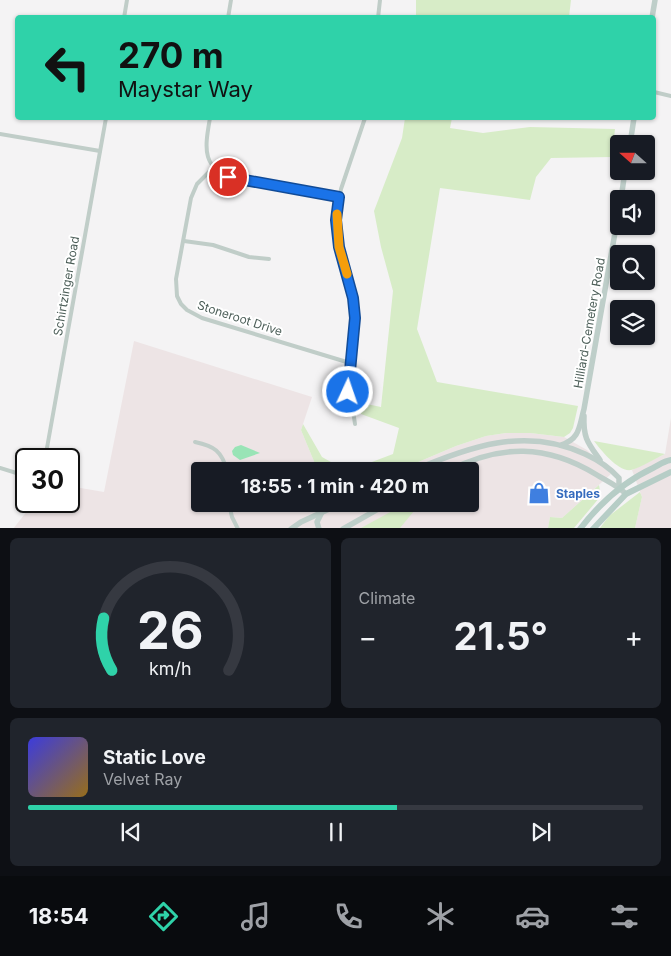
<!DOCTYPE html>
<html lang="en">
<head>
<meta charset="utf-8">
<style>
	:root { --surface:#171b24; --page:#20242c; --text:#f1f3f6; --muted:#9ea1a6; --line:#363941; --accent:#2fd2a9 }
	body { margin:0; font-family:Inter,sans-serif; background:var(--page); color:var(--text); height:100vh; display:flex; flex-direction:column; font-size:19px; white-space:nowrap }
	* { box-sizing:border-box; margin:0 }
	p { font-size:16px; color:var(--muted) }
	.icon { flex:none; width:28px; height:28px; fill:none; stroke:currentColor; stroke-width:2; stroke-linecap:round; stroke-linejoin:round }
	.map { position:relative; height:528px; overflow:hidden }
	.drawer { display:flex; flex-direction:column; gap:10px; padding:10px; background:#0d0f14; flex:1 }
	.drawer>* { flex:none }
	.banner { position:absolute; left:15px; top:15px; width:641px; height:105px; border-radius:5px; box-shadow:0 1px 4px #0004; background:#2fd2a9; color:#111; overflow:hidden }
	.needle { width:32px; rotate:291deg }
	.tools { position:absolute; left:610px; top:135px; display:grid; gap:10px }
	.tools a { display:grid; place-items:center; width:45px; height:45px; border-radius:5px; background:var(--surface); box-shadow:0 1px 4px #0004; font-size:25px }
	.speed { position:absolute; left:15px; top:448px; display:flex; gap:10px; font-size:25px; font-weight:700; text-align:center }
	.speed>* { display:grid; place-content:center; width:65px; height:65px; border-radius:50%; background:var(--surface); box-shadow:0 1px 4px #0004; line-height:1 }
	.speed .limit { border:2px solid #111; border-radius:8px; background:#fff; color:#111 }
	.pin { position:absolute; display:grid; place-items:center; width:42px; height:42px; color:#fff; margin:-21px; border:2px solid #fff; border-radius:50%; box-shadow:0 1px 5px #0007 }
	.me { position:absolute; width:55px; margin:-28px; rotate:3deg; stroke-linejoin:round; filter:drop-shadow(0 0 4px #0008) }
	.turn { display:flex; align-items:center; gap:18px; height:105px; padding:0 20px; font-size:22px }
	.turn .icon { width:65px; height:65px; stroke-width:2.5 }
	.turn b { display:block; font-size:35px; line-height:42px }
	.big { font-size:38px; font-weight:700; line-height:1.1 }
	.drawer .widget { flex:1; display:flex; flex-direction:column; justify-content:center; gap:8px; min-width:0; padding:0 18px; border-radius:8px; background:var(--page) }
	.drawer .dial { align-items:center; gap:0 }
	.dial svg { height:130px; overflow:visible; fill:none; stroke:var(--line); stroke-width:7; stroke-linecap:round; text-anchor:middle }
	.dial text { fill:var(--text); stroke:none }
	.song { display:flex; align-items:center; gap:15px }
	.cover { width:60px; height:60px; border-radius:8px; background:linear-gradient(135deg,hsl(240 70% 55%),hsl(40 70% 35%)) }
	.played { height:5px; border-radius:2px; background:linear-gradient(90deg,var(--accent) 60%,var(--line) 60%) }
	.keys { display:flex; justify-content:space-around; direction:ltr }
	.heat { display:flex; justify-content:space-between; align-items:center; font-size:28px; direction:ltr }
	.drawer .tiles { flex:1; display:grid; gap:10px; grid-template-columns:1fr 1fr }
	.widget:last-child { grid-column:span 2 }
	.trip { position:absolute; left:191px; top:462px; width:288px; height:50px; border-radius:5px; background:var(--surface); box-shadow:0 1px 4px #0004; font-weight:700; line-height:50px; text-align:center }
	.menu { display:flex; height:80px; justify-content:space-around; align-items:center; background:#090b0e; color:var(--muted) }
	.menu .icon { width:35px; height:35px }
	.menu .selected { color:var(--accent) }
	.menu b { font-size:22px; color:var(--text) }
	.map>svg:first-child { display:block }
	.commercial { fill:#ede4e5 }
	.green { fill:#d7ecc7 }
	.water { fill:#99e4b6 }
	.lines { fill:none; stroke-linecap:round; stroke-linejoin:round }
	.minor { stroke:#c0cdc8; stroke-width:4 }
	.secondary { stroke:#becec9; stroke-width:5.5 }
	.primary { stroke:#b6cdc6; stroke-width:6 }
	.route-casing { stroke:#114b97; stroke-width:12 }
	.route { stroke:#1a73e8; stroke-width:9 }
	.slow { stroke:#f59e0b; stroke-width:9 }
	.labels { text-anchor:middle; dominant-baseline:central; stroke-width:4; stroke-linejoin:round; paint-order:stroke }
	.street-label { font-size:12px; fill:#4c5e58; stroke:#fff }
	.shop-label { font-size:12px; font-weight:bold; fill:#366cbe; stroke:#fff; text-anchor:start }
</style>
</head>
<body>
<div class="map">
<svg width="671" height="529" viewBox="0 0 671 529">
	<rect width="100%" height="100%" fill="#f4f3f4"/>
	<g class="commercial">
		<polygon points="134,341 312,397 301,430 318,471 200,471 200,504 470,504 470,471 397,471 456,446 486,436 506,433 530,433 564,437 587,450 611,474 562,518 550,517 548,528 13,529 35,501 69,501 69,486 104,492"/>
		<polygon points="671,418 671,528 635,528 642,497 632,470 665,454"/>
	</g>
	<g class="green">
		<polygon points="416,0 571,0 569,17 416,18"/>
		<polygon points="405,118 452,118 450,128 483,133 530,127 615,129 612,157 551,158 536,177 530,200 440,188 417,329 437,382 578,406 573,428 570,433 564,437 530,433 506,433 486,436 456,446 397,471 348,471 393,454 399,428 361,414 357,402 381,407 393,291 381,247 374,211 402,138"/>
		<polygon points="303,424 322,457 347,471 318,471 301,430"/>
		<path d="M594 441 665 454C654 459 642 467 631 470 618 472 601 450 594 441Z"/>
		<polygon points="599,485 600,491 598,495 600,497 574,528 548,528 550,517 562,518"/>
		<polygon points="640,492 642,497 635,528 600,528 609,516"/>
		<polygon points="405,504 419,505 400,528 361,528"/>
	</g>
	<polygon class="water" points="241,445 260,453 240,460 233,455 232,451 235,447"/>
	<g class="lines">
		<g class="minor">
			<polyline points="124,18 127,0"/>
			<polyline points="228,18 231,0"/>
			<polyline points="378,18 380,0"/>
			<polyline points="654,92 671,96"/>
			<path d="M210 118C205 147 200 170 237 179L339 197"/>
			<polyline points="290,118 292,118"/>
			<polyline points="0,134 100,151"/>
			<polyline points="214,167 197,184 191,198 176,279 177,296 181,304 187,310 202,318 350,363"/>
			<polyline points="184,241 213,245 249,257 269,259"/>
			<polyline points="355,424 352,404 348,392 355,318 353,297 339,247 336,220 341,189 365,118"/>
			<path d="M195 442C214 446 222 451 227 471"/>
			<polyline points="45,459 106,118"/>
			<polyline points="0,468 26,476"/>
			<polyline points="229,504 232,517 238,529"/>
		</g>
		<g class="secondary">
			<polyline points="652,18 655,0"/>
			<polyline points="630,144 634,118"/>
			<polyline points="621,199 625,171"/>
			<path d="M584 416C583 438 588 443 600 460"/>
			<path d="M561 445C580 439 579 427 584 409L619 210"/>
			<path d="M412 471C468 447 525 426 585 454 598 460 609 467 619 478V488"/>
			<path d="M448 471C500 444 547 444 597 475 607 481 618 486 626 494"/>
			<polyline points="291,529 301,522 340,504"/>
			<polyline points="319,529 317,522 322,512"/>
			<polyline points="343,529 387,504"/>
		</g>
		<g class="primary">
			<path d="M580 529C600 503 623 482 653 468 659 465 664 461 671 460"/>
			<polyline points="593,529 626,494 671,472"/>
		</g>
	</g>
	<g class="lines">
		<g class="route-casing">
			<polyline id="route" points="228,177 339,197 336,220 339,247 353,298 355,318 348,392"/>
		</g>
		<use href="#route" class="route"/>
		<polyline class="slow" points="337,214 339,247 347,274"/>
	</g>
	<defs>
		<g id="shop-bare" transform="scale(1.725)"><path d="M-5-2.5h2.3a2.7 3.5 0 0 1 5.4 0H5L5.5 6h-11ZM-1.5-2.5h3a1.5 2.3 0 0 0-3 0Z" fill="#3f7fe0" stroke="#fff" stroke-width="2.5" paint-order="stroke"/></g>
	</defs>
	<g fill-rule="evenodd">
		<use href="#shop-bare" x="539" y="493"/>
	</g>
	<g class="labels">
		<g class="street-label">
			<text transform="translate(66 286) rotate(-80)">Schirtzinger Road</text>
			<text transform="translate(240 318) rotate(18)">Stoneroot Drive</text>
			<text transform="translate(589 323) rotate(-80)">Hilliard-Cemetery Road</text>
		</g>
		<g class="shop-label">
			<text x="556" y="493">Staples</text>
		</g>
	</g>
</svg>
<div class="tools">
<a><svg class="needle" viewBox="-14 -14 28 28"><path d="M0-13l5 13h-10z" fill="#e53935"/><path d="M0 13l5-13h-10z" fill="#9ea1a6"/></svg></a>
<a><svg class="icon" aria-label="sound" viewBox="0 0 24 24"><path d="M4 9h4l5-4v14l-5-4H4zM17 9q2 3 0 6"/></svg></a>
<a><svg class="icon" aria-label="search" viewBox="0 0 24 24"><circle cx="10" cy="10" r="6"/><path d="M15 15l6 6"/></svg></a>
<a><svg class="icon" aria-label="layers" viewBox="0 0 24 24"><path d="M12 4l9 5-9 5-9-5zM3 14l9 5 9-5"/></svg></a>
</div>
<div class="speed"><div class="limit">30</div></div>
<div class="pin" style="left:228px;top:177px;background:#d93025"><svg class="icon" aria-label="arrive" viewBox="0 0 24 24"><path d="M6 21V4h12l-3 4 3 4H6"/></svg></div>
<svg class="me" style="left:348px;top:392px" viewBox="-20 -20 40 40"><circle r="17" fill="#1a73e8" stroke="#fff" stroke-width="3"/><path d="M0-11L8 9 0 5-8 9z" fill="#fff"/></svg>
<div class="trip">18:55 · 1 min · 420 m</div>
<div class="banner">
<div class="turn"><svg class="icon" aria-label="left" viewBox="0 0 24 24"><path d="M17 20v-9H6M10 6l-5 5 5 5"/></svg><div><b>270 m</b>Maystar Way</div></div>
</div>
</div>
<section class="drawer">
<div class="tiles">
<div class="widget dial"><svg viewBox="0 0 100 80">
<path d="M14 69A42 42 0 1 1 86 69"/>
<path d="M14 69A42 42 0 0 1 9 37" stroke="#2fd2a9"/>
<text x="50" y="56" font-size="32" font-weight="700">26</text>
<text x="50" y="72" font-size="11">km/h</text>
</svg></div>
<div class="widget"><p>Climate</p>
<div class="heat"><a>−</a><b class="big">21.5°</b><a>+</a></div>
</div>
<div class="widget">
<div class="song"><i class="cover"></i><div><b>Static Love</b><p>Velvet Ray</p></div></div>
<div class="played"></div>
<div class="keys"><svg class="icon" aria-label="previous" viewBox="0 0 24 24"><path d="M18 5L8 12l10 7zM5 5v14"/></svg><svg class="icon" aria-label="pause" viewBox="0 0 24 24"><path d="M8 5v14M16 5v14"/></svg><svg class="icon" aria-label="next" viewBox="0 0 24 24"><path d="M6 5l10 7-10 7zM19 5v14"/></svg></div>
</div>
</div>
</section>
<nav class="menu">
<b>18:54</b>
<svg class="icon selected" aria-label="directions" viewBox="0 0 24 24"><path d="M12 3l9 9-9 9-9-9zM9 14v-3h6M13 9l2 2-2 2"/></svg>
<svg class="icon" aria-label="music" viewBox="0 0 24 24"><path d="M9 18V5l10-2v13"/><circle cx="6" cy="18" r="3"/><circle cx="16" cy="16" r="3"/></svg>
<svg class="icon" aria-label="phone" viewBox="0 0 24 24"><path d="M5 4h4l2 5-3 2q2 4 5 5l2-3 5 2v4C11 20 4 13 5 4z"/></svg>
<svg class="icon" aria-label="climate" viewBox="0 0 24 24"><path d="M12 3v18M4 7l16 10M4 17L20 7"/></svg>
<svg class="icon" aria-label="car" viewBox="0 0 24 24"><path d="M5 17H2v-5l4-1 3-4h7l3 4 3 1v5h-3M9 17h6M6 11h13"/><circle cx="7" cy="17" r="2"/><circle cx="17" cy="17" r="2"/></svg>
<svg class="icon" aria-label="filters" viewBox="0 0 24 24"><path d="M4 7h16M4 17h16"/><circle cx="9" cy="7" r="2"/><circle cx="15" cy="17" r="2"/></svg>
</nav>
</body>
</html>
